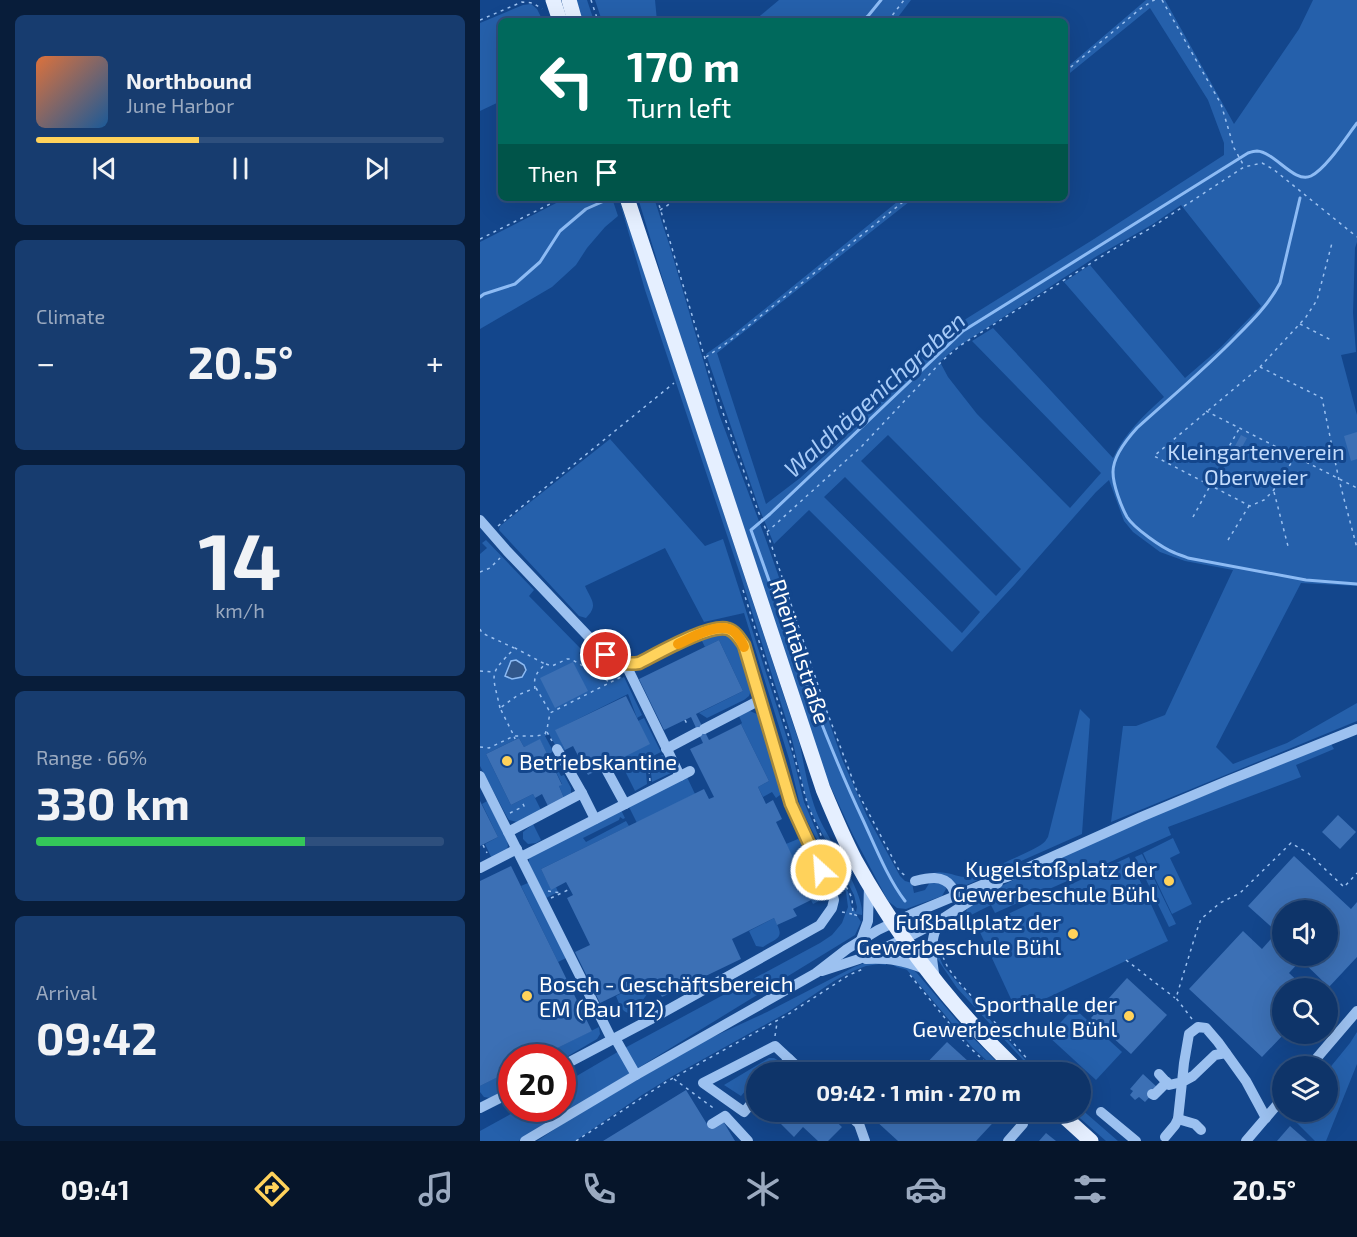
<!DOCTYPE html>
<html lang="en">
<head>
<meta charset="utf-8">
<style>
	:root { --surface:#0e3469; --page:#173c6f; --text:#f1f3f6; --muted:#9baac0; --line:#2e4f7d; --accent:#ffd25b }
	body { margin:0; font-family:"Exo 2",sans-serif; background:var(--page); color:var(--text); height:100vh; display:flex; flex-direction:column; font-size:22px; white-space:nowrap }
	* { box-sizing:border-box; margin:0 }
	p { font-size:20px; color:var(--muted) }
	.icon { flex:none; width:33px; height:33px; fill:none; stroke:currentColor; stroke-width:2; stroke-linecap:round; stroke-linejoin:round }
	.map { position:relative; flex:1; overflow:hidden }
	.drawer { display:flex; flex-direction:column; gap:15px; padding:15px; background:#081d3a; width:480px }
	.drawer>* { flex:none }
	.top-card { position:absolute; left:18px; top:18px; width:570px; height:183px; border-radius:9px; box-shadow:0 6px 24px #0002,0 0 0 2px var(--line); background:#00695c; color:#fff; overflow:hidden }
	.controls { position:absolute; left:792px; top:900px; display:grid; gap:12px }
	.controls a { display:grid; place-items:center; width:66px; height:66px; border-radius:50%; background:var(--surface); box-shadow:0 6px 24px #0002,0 0 0 2px var(--line); font-size:30px }
	.speed { position:absolute; left:18px; top:1044px; display:flex; gap:12px; font-size:30px; font-weight:700; text-align:center }
	.speed>* { display:grid; place-content:center; width:78px; height:78px; border-radius:50%; background:var(--surface); box-shadow:0 6px 24px #0002,0 0 0 2px var(--line); line-height:1 }
	.speed .limit { border:9px solid #d22; background:#fff; color:#111 }
	.pin { position:absolute; display:grid; place-items:center; width:51px; height:51px; color:#fff; margin:-26px; border:3px solid #fff; border-radius:50%; box-shadow:0 2px 6px #0007 }
	.me { position:absolute; width:66px; margin:-33px; rotate:334deg; stroke-linejoin:round; filter:drop-shadow(0 0 4px #0008) }
	.turn { display:flex; align-items:center; gap:21px; height:126px; padding:0 30px; font-size:27px }
	.turn .icon { width:78px; height:78px; stroke-width:2.5 }
	.turn b { display:block; font-size:42px; line-height:51px }
	.then { display:flex; align-items:center; height:57px; padding:0 30px; background:#0003; gap:12px; font-size:22px }
	.big { font-size:45px; font-weight:700; line-height:1.1 }
	.drawer .widget { flex:1; display:flex; flex-direction:column; justify-content:center; gap:9px; min-width:0; padding:0 21px; border-radius:9px; background:var(--page) }
	.drawer .dial { align-items:center; gap:0 }
	.dial b { font-size:78px; line-height:1 }
	.song { display:flex; align-items:center; gap:18px }
	.cover { width:72px; height:72px; border-radius:9px; background:linear-gradient(135deg,hsl(20 70% 55%),hsl(210 70% 35%)) }
	.played { height:6px; border-radius:3px; background:linear-gradient(90deg,var(--accent) 40%,var(--line) 40%) }
	.keys { display:flex; justify-content:space-around; direction:ltr }
	.heat { display:flex; justify-content:space-between; align-items:center; font-size:33px; direction:ltr }
	.charge { height:9px; border-radius:4px; background:linear-gradient(90deg,#34c759 66%,var(--line) 0) }
	.trip { position:absolute; left:266px; top:1062px; width:345px; height:60px; border-radius:30px; background:var(--surface); box-shadow:0 6px 24px #0002,0 0 0 2px var(--line); font-weight:700; line-height:60px; text-align:center }
	.dock { display:flex; height:96px; justify-content:space-around; align-items:center; background:#06152a; color:var(--muted) }
	.dock .icon { width:42px; height:42px }
	.dock .on { color:var(--accent) }
	.dock b { font-size:27px; color:var(--text) }
	main { display:flex; flex:1; min-height:0 }
	.map>svg:first-child { display:block }
	.green { fill:#2560ab; fill-rule:evenodd }
	.water { fill:#31578b; stroke:#8dbbf4; stroke-width:1.5 }
	.lines { fill:none; stroke-linecap:round; stroke-linejoin:round }
	.stream { stroke:#8dbbf4; stroke-width:3 }
	.building { fill:#3c70b5; fill-rule:evenodd }
	.path { stroke:#9cc1f0; stroke-width:1.5; stroke-dasharray:3 4.5; stroke-linecap:butt }
	.minor { stroke:#9cc1f0; stroke-width:10 }
	.major { stroke:#e5efff; stroke-width:15 }
	.route-casing { stroke:#a6883b; stroke-width:15 }
	.route { stroke:#ffd25b; stroke-width:10 }
	.slow { stroke:#f59e0b; stroke-width:10 }
	.poi-dot { fill:#ffd25b; stroke:#13468c; stroke-width:2 }
	.labels { text-anchor:middle; dominant-baseline:central; stroke-width:6; stroke-linejoin:round; paint-order:stroke }
	.park-label { font-size:22px; fill:#c2dbfc; stroke:#13468c }
	.street-label { font-size:22px; fill:#fff; stroke:#13468c }
	.poi-label { font-size:22px; fill:#fff; stroke:#13468c; text-anchor:end }
	.water-label { font-size:24px; font-style:italic; fill:#a7cbf8; stroke:#13468c }
</style>
</head>
<body>
<main>
<section class="drawer">
<div class="widget">
<div class="song"><i class="cover"></i><div><b>Northbound</b><p>June Harbor</p></div></div>
<div class="played"></div>
<div class="keys"><svg class="icon" aria-label="previous" viewBox="0 0 24 24"><path d="M18 5L8 12l10 7zM5 5v14"/></svg><svg class="icon" aria-label="pause" viewBox="0 0 24 24"><path d="M8 5v14M16 5v14"/></svg><svg class="icon" aria-label="next" viewBox="0 0 24 24"><path d="M6 5l10 7-10 7zM19 5v14"/></svg></div>
</div>
<div class="widget"><p>Climate</p>
<div class="heat"><a>−</a><b class="big">20.5°</b><a>+</a></div>
</div>
<div class="widget dial"><b>14</b><p>km/h</p></div>
<div class="widget"><p>Range · 66%</p><b class="big">330 km</b><div class="charge"></div></div>
<div class="widget"><p>Arrival</p><b class="big">09:42</b></div>
</section>
<div class="map">
<svg width="877" height="1141" viewBox="0 0 877 1141">
	<rect width="100%" height="100%" fill="#13468c"/>
	<g class="green">
		<polygon points="93,0 107,0 114,21 99,21"/>
		<polygon points="115,0 175,0 177,21 122,21"/>
		<polygon points="299,0 431,0 415,21 274,21"/>
		<path d="M666 0H685L754 124 819 29 833 0H877V242L875 248 873 313 876 352 861 355 877 415V586L821 583 736 747 753 764 807 743 877 703V721L631 822 643 726H656L685 715 753 570 705 561 680 552 653 532 644 521 629 480 616 492 535 584 472 652 329 510 294 544 279 508 226 354 250 337 422 198H434L237 353 286 504 320 478 364 438 455 343 481 322 614 239 744 155V143L728 100 670 8 585 77V69ZM701 205 781 306 741 347 705 378 610 265 584 282 684 397C663 416 645 433 633 458L513 328 492 341 621 473 590 508 497 414 468 377 460 362 473 350 617 256 673 224ZM408 435 541 569 516 596 381 461ZM365 477 500 612 482 633 344 497Z"/>
		<polygon points="51,4 57,9 63,21 21,21 21,101 0,111 0,23 43,5"/>
		<polygon points="86,198 132,198 138,216 125,227 107,248 96,265 72,287 0,329 0,242"/>
		<polygon points="158,198 174,198 190,247 239,414 286,540 362,759 387,816 420,876 425,881 432,883 434,893 445,890 450,882 454,881 465,885 466,889 462,896 426,909 417,908 408,901 373,835 341,766 220,402"/>
		<path d="M140 203 157 250 320 745C325 770 329 795 339 818 349 840 385 894 382 915L376 914 381 922 375 935 39 1141H0V1131L40 1109 82 1108 83 1084 141 1050 340 943 352 935 362 923 368 907 366 892 336 838 321 809 309 759 264 613 224 622 185 548 105 586C111 600 119 605 106 618L99 616 19 530 20 526 130 439 225 546 243 539 313 757 324 802 341 842 368 892 371 906 376 912 377 907 374 895 328 806 311 735 261 577 165 290Z"/>
		<polygon points="6,540 54,590 49,596 102,650 99,653 102,657 111,649 128,665 138,671 142,678 144,677 162,715 157,718 148,694 76,730 85,750 82,752 78,750 69,734 65,736 73,751 70,754 81,776 84,775 91,788 91,795 84,798 79,786 82,784 60,740 44,747 39,738 6,754 31,805 53,794 61,810 37,822 29,820 27,817 0,766 0,554 7,548 2,543"/>
		<polygon points="234,632 247,634 259,645 272,687 269,696 264,700 227,718 219,713 263,691 239,640 225,647 220,637"/>
		<path d="M600 709 610 719 602 834 482 887 460 874 453 873C464 870 474 876 485 877 494 877 555 850 562 844 565 842 566 840 568 837Z"/>
		<polygon points="270,711 279,715 282,718 302,790 300,795 296,798 292,792 283,797 278,787 289,781 261,724 262,723 259,716 264,712"/>
		<polygon points="164,718 181,752 165,760 167,784 155,791 139,759 158,721"/>
		<polygon points="851,744 854,749 816,765 821,777 688,827 691,835 515,913 511,905 485,918 487,909 505,894 568,863 646,827"/>
		<polygon points="183,755 191,773 172,782 171,773 179,772 177,757"/>
		<polygon points="206,775 215,794 157,823 148,805"/>
		<polygon points="7,801 27,840 28,846 27,849 12,859 5,844 18,837 2,804"/>
		<polygon points="140,808 145,818 143,819 140,817 139,820 103,838 106,842 146,821 149,826 61,869 71,889 76,887 78,892 66,898 49,863 49,857"/>
		<polygon points="53,824 61,840 56,843 48,844 43,839 43,832"/>
		<polygon points="693,838 700,853 690,858 712,904 692,914 663,853"/>
		<polygon points="318,839 322,842 348,893 345,898 333,904 331,900 333,899 306,844"/>
		<polygon points="662,854 696,924 689,927 655,857"/>
		<polygon points="649,857 688,941 537,1012 498,928"/>
		<polygon points="50,882 86,958 78,962 41,886"/>
		<path d="M479 914C475 919 469 921 464 926 454 938 457 954 464 967L556 1072H554L477 988 456 957 458 930 462 922Z"/>
		<path d="M294 918C304 938 301 936 283 947L276 946 269 931Z"/>
		<polygon points="405,960 406,965 399,964 386,966 373,971 354,981 308,1012 191,1077 162,1095 95,1141 57,1141 90,1119 222,1042 287,1012 374,967 387,962"/>
		<path d="M412 964 425 965 436 972 485 1030 527 1072H519L492 1047 427 970C423 968 416 968 412 964Z"/>
		<path d="M172 978 175 983 155 1011 153 1014C141 1013 140 1005 136 996Z"/>
		<polygon points="594,1008 642,1052 616,1080 568,1036"/>
		<polygon points="119,1027 120,1034 117,1039 83,1059 82,1058 57,1058"/>
		<polygon points="877,1032 877,1064 846,1141 835,1141 810,1116 813,1112 848,1112 848,1070 870,1043"/>
		<polygon points="289,1058 294,1058 299,1061 290,1072 284,1068 281,1072 276,1072 276,1078 261,1096 244,1085"/>
		<polygon points="31,1070 31,1087 10,1098 4,1097 0,1092 0,1086"/>
		<polygon points="600,1108 638,1141 626,1141 593,1112 600,1112"/>
	</g>
	<polygon class="water" points="36,660 44,665 46,670 42,677 32,679 25,676 31,661"/>
	<g class="lines">
		<g class="stream">
			<polyline points="382,21 388,16 401,0"/>
			<path d="M820 198 800 283C789 304 773 320 756 337 725 369 690 398 657 428 647 439 633 457 633 472 633 485 641 506 647 517 654 528 682 548 695 553 699 555 704 556 708 558L826 580 877 584"/>
			<polyline points="0,297 4,294 35,284 60,262 80,231 106,209 131,198"/>
			<path d="M425 901C408 879 395 846 383 820 339 727 306 627 271 530L290 514 483 331 768 153C771 152 775 151 777 151 795 152 814 184 831 176 846 169 867 136 877 123"/>
		</g>
	</g>
	<g class="building">
		<polygon points="877,432 877,459 871,461 864,436"/>
		<polygon points="761,435 767,438 755,460 749,457"/>
		<polygon points="239,640 263,691 216,714 229,740 261,724 289,781 278,787 286,804 293,800 302,819 296,822 333,899 313,909 317,916 297,925 294,918 252,939 261,959 182,997 172,978 120,1003 95,952 110,945 87,898 93,895 86,882 71,890 61,869 224,789 229,799 234,797 210,749 223,743 211,717 184,730 159,679"/>
		<polygon points="93,662 108,691 75,708 60,678"/>
		<polygon points="146,696 170,744 108,775 93,746 85,750 75,730"/>
		<polygon points="39,738 44,747 60,739 82,785 79,786 84,798 68,806 62,794 55,798 53,794 31,805 6,754"/>
		<polygon points="0,801 18,837 0,846"/>
		<polygon points="858,815 876,832 860,849 842,832"/>
		<path d="M814 856 871 909 877 902V957L849 987 821 960 809 973 825 988H802V1034H804L782 1057 709 989 763 931 782 949 797 932 768 906ZM802 910H848V956H802Z"/>
		<polygon points="31,866 112,1031 57,1058 32,1058 32,1070 0,1086 0,881"/>
		<polygon points="647,978 687,1015 651,1054 611,1018"/>
		<polygon points="467,1042 500,1072 438,1072"/>
		<polygon points="663,1074 678,1088 665,1102 659,1097 655,1100 650,1095 653,1091 650,1089"/>
		<polygon points="206,1090 230,1129 243,1121 255,1141 123,1141"/>
		<polygon points="314,1112 346,1112 362,1127 348,1141 338,1141 323,1127 314,1137 301,1124"/>
		<polygon points="402,1112 523,1112 496,1141 418,1141 395,1120"/>
		<polygon points="810,1126 827,1141 797,1141"/>
		<polygon points="566,1133 576,1141 559,1141"/>
	</g>
	<g class="lines">
		<g class="path">
			<polyline points="111,0 118,21"/>
			<polyline points="682,0 741,104 754,148 764,166"/>
			<polyline points="0,20 42,2 53,3 62,9"/>
			<polyline points="408,21 424,0"/>
			<polyline points="585,72 660,9 674,0 677,0"/>
			<polyline points="177,198 232,382 278,511 287,532 346,709 377,791 420,872 426,876"/>
			<polyline points="180,210 188,205 195,198"/>
			<polyline points="0,239 82,198"/>
			<polyline points="820,324 853,341"/>
			<polyline points="226,357 248,342 428,198"/>
			<polyline points="780,367 842,398 859,480 877,548"/>
			<polyline points="726,411 877,488"/>
			<polyline points="746,452 759,429"/>
			<polyline points="815,457 793,491 784,500 770,506 674,456 780,367 826,317 837,300 852,243"/>
			<polyline points="794,492 809,550"/>
			<polyline points="713,517 730,486"/>
			<polyline points="18,526 194,383"/>
			<polyline points="287,532 382,446 463,360 481,345 632,250 669,229 764,167 782,163 793,169 877,237"/>
			<polyline points="748,540 769,506"/>
			<polyline points="0,572 10,568 20,558"/>
			<polyline points="263,590 309,737 328,806 348,851 372,898 373,914 378,916"/>
			<polyline points="0,629 2,633 34,648"/>
			<polyline points="66,664 72,666 87,659 91,659 128,681"/>
			<polyline points="0,671 13,672"/>
			<polyline points="56,688 70,712"/>
			<path d="M20 708C12 672 8 675 35 648L65 664C58 672 53 675 55 688L38 695 20 708 34 736H57L65 734 67 729 70 713 141 677"/>
			<polyline points="205,720 208,726"/>
			<polyline points="67,732 72,741"/>
			<polyline points="0,747 9,748 34,736 35,739"/>
			<polyline points="170,781 169,771 175,757 177,756"/>
			<polyline points="30,813 44,806 41,800"/>
			<polyline points="3,845 7,853"/>
			<polyline points="68,891 81,893"/>
			<polyline points="71,898 90,889"/>
			<polyline points="362,912 372,914"/>
			<polyline points="463,957 468,968 478,981 559,1072"/>
			<polyline points="646,960 695,998"/>
			<polyline points="430,975 486,1044 516,1072"/>
			<polyline points="712,1019 696,998 717,930 721,919 740,903 760,893 811,843 828,853 864,887 877,873"/>
			<polyline points="295,1036 297,1023"/>
			<polyline points="194,1079 236,1110"/>
			<polyline points="600,1101 612,1108"/>
			<polyline points="558,1112 569,1121"/>
			<polyline points="96,1141 186,1082 307,1015 369,975 383,969"/>
		</g>
		<g class="minor">
			<path d="M0 520 27 551 126 655 138 662 152 664 159 663C177 654 230 623 248 629 255 631 260 639 264 646L311 804 322 831 351 890 354 900 352 908 340 925 175 1017 82 1066"/>
			<polyline points="145,663 200,776"/>
			<polyline points="224,729 280,700"/>
			<polyline points="77,749 102,793"/>
			<polyline points="186,749 218,732"/>
			<polyline points="127,771 145,804"/>
			<polyline points="0,776 132,1040"/>
			<polyline points="28,832 102,793 115,819"/>
			<polyline points="41,857 210,771"/>
			<polyline points="0,868 37,849"/>
			<path d="M435 881C447 878 463 874 472 887 474 891 476 896 478 900"/>
			<polyline points="381,940 388,921 389,886"/>
			<path d="M386 959C410 958 422 960 445 969"/>
			<polyline points="342,971 379,959 424,939 459,921 518,883"/>
			<path d="M455 979C451 956 449 943 459 921"/>
			<polyline points="135,1038 156,1075"/>
			<polyline points="830,1066 877,1011"/>
			<polyline points="298,1072 309,1059"/>
			<polyline points="679,1074 689,1085 702,1082 704,1063 709,1034 718,1027 726,1028 738,1042 766,1081 786,1118"/>
			<polyline points="672,1094 674,1095 687,1082"/>
			<polyline points="276,1098 264,1112 223,1083 295,1046 323,1072"/>
			<polyline points="0,1108 32,1092"/>
			<polyline points="366,1112 379,1124 385,1141"/>
			<polyline points="621,1112 656,1141"/>
			<polyline points="698,1119 715,1124 721,1130"/>
			<polyline points="232,1124 245,1116 268,1141"/>
			<polyline points="685,1137 695,1125 698,1119 702,1082 713,1076 735,1055 746,1053"/>
			<polyline points="45,1141 156,1075 336,973 367,949 398,930 434,913 504,884 527,877 661,817 747,781 877,729"/>
			<polyline points="528,1141 543,1124"/>
			<polyline points="766,1141 802,1099"/>
		</g>
		<g class="major">
			<polyline points="73,0 80,21"/>
			<polyline points="89,0 95,21"/>
			<path d="M147 198 343 789C353 813 363 837 375 860 419 940 473 1009 539 1072"/>
			<polyline points="579,1112 611,1141"/>
		</g>
	</g>
	<g class="lines">
		<g class="route-casing">
			<path id="route" d="M126 655C137 662 146 665 159 663 177 654 230 623 248 629 255 631 260 639 264 645L311 804 341 870"/>
		</g>
		<use href="#route" class="route"/>
		<path class="slow" d="M198 644C211 638 234 624 249 629 256 631 261 640 264 647"/>
	</g>
	<g class="poi-dot">
		<circle cx="27" cy="761" r="6"/>
		<circle cx="689" cy="881" r="6"/>
		<circle cx="593" cy="934" r="6"/>
		<circle cx="47" cy="996" r="6"/>
		<circle cx="649" cy="1016" r="6"/>
	</g>
	<g class="labels">
		<g class="park-label">
			<text x="776" y="451">Kleingartenverein<tspan x="776" dy="25">Oberweier</tspan></text>
		</g>
		<g class="street-label">
			<text transform="translate(321 651) rotate(72)">Rheintalstraße</text>
		</g>
		<g class="poi-label">
			<text x="39" y="761" text-anchor="start">Betriebskantine</text>
			<text x="677" y="868">Kugelstoßplatz der<tspan x="677" dy="25">Gewerbeschule Bühl</tspan></text>
			<text x="581" y="921">Fußballplatz der<tspan x="581" dy="25">Gewerbeschule Bühl</tspan></text>
			<text x="59" y="983" text-anchor="start">Bosch - Geschäftsbereich<tspan x="59" dy="25">EM (Bau 112)</tspan></text>
			<text x="637" y="1003">Sporthalle der<tspan x="637" dy="25">Gewerbeschule Bühl</tspan></text>
		</g>
		<g class="water-label">
			<text transform="translate(394 394) rotate(-42)">Waldhägenichgraben</text>
		</g>
	</g>
</svg>
<div class="controls">
<a><svg class="icon" aria-label="sound" viewBox="0 0 24 24"><path d="M4 9h4l5-4v14l-5-4H4zM17 9q2 3 0 6"/></svg></a>
<a><svg class="icon" aria-label="search" viewBox="0 0 24 24"><circle cx="10" cy="10" r="6"/><path d="M15 15l6 6"/></svg></a>
<a><svg class="icon" aria-label="layers" viewBox="0 0 24 24"><path d="M12 4l9 5-9 5-9-5zM3 14l9 5 9-5"/></svg></a>
</div>
<div class="speed"><div class="limit">20</div></div>
<div class="pin" style="left:126px;top:655px;background:#d93025"><svg class="icon" aria-label="arrive" viewBox="0 0 24 24"><path d="M6 21V4h12l-3 4 3 4H6"/></svg></div>
<svg class="me" style="left:341px;top:870px" viewBox="-20 -20 40 40"><circle r="17" fill="#ffd25b" stroke="#fff" stroke-width="3"/><path d="M0-11L8 9 0 5-8 9z" fill="#fff"/></svg>
<div class="trip">09:42 · 1 min · 270 m</div>
<div class="top-card">
<div class="turn"><svg class="icon" aria-label="left" viewBox="0 0 24 24"><path d="M17 20v-9H6M10 6l-5 5 5 5"/></svg><div><b>170 m</b>Turn left</div></div>
<div class="then">Then<svg class="icon" aria-label="arrive" viewBox="0 0 24 24"><path d="M6 21V4h12l-3 4 3 4H6"/></svg></div>
</div>
</div>
</main>
<nav class="dock">
<b>09:41</b>
<svg class="icon on" aria-label="directions" viewBox="0 0 24 24"><path d="M12 3l9 9-9 9-9-9zM9 14v-3h6M13 9l2 2-2 2"/></svg>
<svg class="icon" aria-label="music" viewBox="0 0 24 24"><path d="M9 18V5l10-2v13"/><circle cx="6" cy="18" r="3"/><circle cx="16" cy="16" r="3"/></svg>
<svg class="icon" aria-label="phone" viewBox="0 0 24 24"><path d="M5 4h4l2 5-3 2q2 4 5 5l2-3 5 2v4C11 20 4 13 5 4z"/></svg>
<svg class="icon" aria-label="climate" viewBox="0 0 24 24"><path d="M12 3v18M4 7l16 10M4 17L20 7"/></svg>
<svg class="icon" aria-label="car" viewBox="0 0 24 24"><path d="M5 17H2v-5l4-1 3-4h7l3 4 3 1v5h-3M9 17h6M6 11h13"/><circle cx="7" cy="17" r="2"/><circle cx="17" cy="17" r="2"/></svg>
<svg class="icon" aria-label="filters" viewBox="0 0 24 24"><path d="M4 7h16M4 17h16"/><circle cx="9" cy="7" r="2"/><circle cx="15" cy="17" r="2"/></svg>
<b>20.5°</b>
</nav>
</body>
</html>
